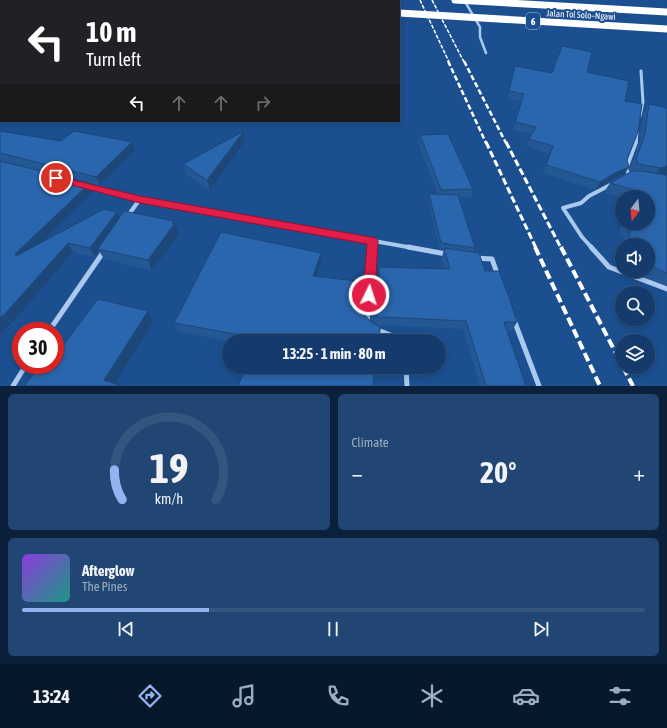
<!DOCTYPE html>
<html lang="en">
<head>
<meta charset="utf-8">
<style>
	:root { --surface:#143b6b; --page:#214673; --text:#f1f3f6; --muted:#9dadc1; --line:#33557e; --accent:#95b2f1 }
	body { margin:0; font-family:"Asap Condensed",sans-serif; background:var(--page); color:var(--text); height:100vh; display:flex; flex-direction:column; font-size:15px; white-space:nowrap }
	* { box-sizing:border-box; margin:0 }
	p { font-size:13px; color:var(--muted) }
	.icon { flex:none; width:22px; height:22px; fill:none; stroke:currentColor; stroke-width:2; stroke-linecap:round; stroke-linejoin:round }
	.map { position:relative; height:386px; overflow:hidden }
	.side { display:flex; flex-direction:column; gap:8px; padding:8px; background:#0b203b; flex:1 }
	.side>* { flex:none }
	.guide { position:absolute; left:0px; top:0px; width:400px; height:122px; box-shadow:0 2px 6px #0003,0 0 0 1px var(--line); background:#202124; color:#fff; overflow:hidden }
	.needle { width:26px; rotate:196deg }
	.tools { position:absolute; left:615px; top:190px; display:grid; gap:8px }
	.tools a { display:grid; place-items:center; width:40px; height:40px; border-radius:50%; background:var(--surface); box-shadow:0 2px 6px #0003,0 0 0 1px var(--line); font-size:20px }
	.speed { position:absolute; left:12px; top:322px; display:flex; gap:8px; font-size:20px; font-weight:700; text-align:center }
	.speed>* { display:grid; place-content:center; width:52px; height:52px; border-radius:50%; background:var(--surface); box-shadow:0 2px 6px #0003,0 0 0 1px var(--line); line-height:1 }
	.speed .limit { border:6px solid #d22; background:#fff; color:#111 }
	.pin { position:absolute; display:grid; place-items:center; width:34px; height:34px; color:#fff; margin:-17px; border:2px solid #fff; border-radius:50%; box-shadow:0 1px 4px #0007 }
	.me { position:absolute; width:44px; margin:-22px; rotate:4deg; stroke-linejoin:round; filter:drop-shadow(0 0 3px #0008) }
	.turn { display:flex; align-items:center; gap:14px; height:84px; padding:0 20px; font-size:18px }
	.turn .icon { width:52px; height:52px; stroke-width:2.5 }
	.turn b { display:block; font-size:28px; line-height:34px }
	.lanes { display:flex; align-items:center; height:38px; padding:0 20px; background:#0003; justify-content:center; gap:20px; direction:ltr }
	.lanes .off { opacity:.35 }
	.big { font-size:30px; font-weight:700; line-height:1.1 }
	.side .widget { flex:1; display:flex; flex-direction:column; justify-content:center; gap:6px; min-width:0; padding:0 14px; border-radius:6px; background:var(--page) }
	.side .dial { align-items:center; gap:0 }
	.dial svg { height:104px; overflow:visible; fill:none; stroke:var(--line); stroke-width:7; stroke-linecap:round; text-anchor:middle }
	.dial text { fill:var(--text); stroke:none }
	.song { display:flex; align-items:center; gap:12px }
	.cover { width:48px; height:48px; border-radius:6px; background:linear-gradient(135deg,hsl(270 70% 55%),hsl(170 70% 35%)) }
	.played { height:4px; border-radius:2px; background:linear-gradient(90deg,var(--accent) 30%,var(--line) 30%) }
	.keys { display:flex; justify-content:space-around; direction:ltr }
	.heat { display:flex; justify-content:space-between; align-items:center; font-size:22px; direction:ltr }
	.side .tiles { flex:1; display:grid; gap:8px; grid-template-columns:1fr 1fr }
	.widget:last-child { grid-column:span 2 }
	.trip { position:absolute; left:222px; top:334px; width:224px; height:40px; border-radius:20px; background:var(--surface); box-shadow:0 2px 6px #0003,0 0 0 1px var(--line); font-weight:700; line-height:40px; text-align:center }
	.tab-bar { display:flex; height:64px; justify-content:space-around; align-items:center; background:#08182b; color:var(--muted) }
	.tab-bar .icon { width:28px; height:28px }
	.tab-bar .active { color:var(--accent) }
	.tab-bar b { font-size:18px; color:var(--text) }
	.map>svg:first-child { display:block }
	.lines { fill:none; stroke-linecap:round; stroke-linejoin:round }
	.minor-far3 { stroke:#a9c9ee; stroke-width:2.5 }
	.minor-far2 { stroke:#a9c9ee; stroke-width:3 }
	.minor-far1 { stroke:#a9c9ee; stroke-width:4 }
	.minor { stroke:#a9c9ee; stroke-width:5 }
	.primary { fill:#f0f6ff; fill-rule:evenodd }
	.motorway { fill:#fff; fill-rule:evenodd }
	.rail-far3 { stroke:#fff; stroke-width:1.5; stroke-dasharray:4 1.5; stroke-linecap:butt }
	.rail-far2 { stroke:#fff; stroke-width:2.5; stroke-dasharray:5.5 2.5; stroke-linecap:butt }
	.rail-far1 { stroke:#fff; stroke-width:3; stroke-dasharray:7 3; stroke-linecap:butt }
	.rail { stroke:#fff; stroke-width:4; stroke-dasharray:9 4; stroke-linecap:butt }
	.motorway-bridge { stroke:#fff; stroke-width:7 }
	.wall { fill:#245895 }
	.shaded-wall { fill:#1d4779 }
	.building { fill:#2a66ad; stroke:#1d4779 }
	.route { fill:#e11d48; stroke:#92132f }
	.labels { text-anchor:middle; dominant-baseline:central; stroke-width:4; stroke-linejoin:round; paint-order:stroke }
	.far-street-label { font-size:9px; fill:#fff; stroke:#1b4f8f }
	.shield { fill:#1b4f8f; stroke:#bbcadd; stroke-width:1 }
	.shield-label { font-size:10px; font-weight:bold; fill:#fff }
</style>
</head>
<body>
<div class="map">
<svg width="667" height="386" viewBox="0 0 667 386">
	<rect width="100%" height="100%" fill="#1b4f8f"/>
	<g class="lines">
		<polyline class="minor-far3" points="464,0 480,27 480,37 486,53"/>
		<g class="minor-far2">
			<polyline points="640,116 643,102 641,71"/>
			<polyline points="636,143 637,132"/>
		</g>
		<g class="minor-far1">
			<polyline points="630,177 626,169 636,142"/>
			<polyline points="88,186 140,199 413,248"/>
			<polyline points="127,217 140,199"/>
			<polyline points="372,248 373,241"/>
			<polyline points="592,248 582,237 563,208 581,203 589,196 614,183"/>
		</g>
		<g class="minor">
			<polyline points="408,247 446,254"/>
			<polyline points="591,247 609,267 667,289"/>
			<polyline points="475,258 492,259 498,276"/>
			<polyline points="514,320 539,386"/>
			<polyline points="367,323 373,247"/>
			<polyline points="375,329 393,336 400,341"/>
			<polyline points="49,331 104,251"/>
			<polyline points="406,367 407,386"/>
			<polyline points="13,386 26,365"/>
		</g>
		<g class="primary">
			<polygon points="55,0 61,0 54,1"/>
			<rect x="0" y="32" width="1" height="4"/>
		</g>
		<g class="motorway">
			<polygon points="37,0 42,0 43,1 36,1"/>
			<polygon points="174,0 196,0 197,1 175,1"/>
			<rect x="0" y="9" width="1" height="4"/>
			<rect x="0" y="23" width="1" height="4"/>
		</g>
		<g class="rail-far3">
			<polyline points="420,0 449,62"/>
			<polyline points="432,0 464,62"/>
		</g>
		<g class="rail-far2">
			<polyline points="448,61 486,143"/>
			<polyline points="464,61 506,143"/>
		</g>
		<g class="rail-far1">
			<polyline points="486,142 536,248"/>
			<polyline points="506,142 561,248"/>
		</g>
		<g class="rail">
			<polyline points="535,247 600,386"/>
			<polyline points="561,247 622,365"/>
			<polyline points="623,367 633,386"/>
		</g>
		<g class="motorway-bridge">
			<polyline points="455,0 667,12"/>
			<polyline points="399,13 667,29"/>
		</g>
	</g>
	<g class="wall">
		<rect x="0" y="38" width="1" height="23"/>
		<polygon points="515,66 552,73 587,72 625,101 627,160 625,174 610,181 596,190 543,173 550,154 526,146 529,139 532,134 513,130 522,101 507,99"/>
		<polygon points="649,104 667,108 667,286 630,271 648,271 648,245 623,245 624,235 619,233 622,222 622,223 648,223 648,197 622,197 622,198 604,192 610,183 631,172 630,169 639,143 644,113"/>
		<polygon points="0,131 61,141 132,142 135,150 100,185 90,183 94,191 42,242 117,212 120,217 175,223 179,234 152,271 104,259 99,251 95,257 73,252 12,323 11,323 0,335"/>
		<polygon points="420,135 473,189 471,197 459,197 475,248 474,252 517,322 512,331 507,331 526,386 480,386 463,329 381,325 379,341 229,341 178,332 174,323 321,262 316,276 364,314 371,322 380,327 371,320 374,283 378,283 378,275 379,267 445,269 442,257 444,249 440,249 428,200 429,194 438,194 418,143"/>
		<polygon points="245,141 210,191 186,174 183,164"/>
		<polygon points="622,249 622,268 619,267"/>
		<polygon points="233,367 375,367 242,376 235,374"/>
	</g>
	<g class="shaded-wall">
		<polygon points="244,131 245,141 210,191 207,180"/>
		<polygon points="132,142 135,150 100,185 96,177"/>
		<polygon points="667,166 667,175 654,178 660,168"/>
		<polygon points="629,167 625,174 610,181 596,190 600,182 615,173"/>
		<polygon points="90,183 94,191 21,263 15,254"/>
		<polygon points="117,212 121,220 98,249 99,251 95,257 90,248"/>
		<polygon points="174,221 175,224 175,223 179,234 152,271 148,260 172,223"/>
		<polygon points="68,243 73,252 12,323 4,315"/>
		<polygon points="321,253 321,262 313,285 313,276"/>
		<polygon points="148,311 153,322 114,386 104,380"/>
		<polygon points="3,315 11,323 0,335 0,318"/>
	</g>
	<g class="building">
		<rect x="0" y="38" width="1" height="16"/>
		<polygon points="562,46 592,52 587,72 629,81 625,101 642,104 638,132 627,160 629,167 615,173 600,182 546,165 553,146 529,139 536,127 515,122 524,94 509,91 515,66 552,73"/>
		<polygon points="649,104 667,108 667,166 660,168 638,164 636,159 645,134"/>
		<polygon points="0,131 61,141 74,131 132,142 96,177 0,153"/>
		<polygon points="244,131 207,180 183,164"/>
		<polygon points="448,134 473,189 441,190 420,135"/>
		<polygon points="0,161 90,183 15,254 16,256 104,209 117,212 90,248 68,243 4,315 3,315 0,318"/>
		<polygon points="632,171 641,171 665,175 667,175 667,273 648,265 648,245 628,245 631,225 626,223 648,223 648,197 632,197 634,190 610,183"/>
		<polygon points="429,194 458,195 475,248 441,243"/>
		<polygon points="124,211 174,221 172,223 175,223 148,260 98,249"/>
		<polygon points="221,232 321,253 313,276 366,282 364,314 371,322 380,327 379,341 244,341 246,336 174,323"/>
		<polygon points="444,248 479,253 485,271 499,271 509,297 517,322 504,322 526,386 486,386 466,321 382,317 381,319 372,312 374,283 379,284 379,267 450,269"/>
		<polygon points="98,299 148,311 104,380 122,386 24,386 40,366 46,368 48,365 55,365 55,356"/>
		<polygon points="235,367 375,367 373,386 238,386 245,370"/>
	</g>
	<polygon class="route" points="53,176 56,176 140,196 376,238 378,241 375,295 373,298 369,300 365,298 363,295 367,244 140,203 53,180 52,178"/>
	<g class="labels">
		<g class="far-street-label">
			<text transform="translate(581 15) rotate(3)">Jalan Tol Solo–Ngawi</text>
		</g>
		<rect class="shield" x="526" y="13" width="14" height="16" rx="3"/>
		<g class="shield-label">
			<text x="533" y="21">6</text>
		</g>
	</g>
</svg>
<div class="tools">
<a><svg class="needle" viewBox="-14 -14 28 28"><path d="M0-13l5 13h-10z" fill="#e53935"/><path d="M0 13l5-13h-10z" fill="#9dadc1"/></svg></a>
<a><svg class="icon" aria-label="sound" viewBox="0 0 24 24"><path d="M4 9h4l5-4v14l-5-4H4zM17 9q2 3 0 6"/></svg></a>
<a><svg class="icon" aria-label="search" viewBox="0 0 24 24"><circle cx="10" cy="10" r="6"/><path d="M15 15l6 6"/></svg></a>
<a><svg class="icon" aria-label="layers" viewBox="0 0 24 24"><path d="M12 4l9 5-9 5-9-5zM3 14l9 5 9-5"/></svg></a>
</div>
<div class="speed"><div class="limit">30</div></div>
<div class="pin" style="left:56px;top:178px;background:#d93025"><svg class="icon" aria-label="arrive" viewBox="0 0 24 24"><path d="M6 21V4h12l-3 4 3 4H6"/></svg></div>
<svg class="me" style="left:369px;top:295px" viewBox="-20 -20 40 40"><circle r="17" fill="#e11d48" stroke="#fff" stroke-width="3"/><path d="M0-11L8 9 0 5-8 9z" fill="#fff"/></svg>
<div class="trip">13:25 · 1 min · 80 m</div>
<div class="guide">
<div class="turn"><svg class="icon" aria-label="left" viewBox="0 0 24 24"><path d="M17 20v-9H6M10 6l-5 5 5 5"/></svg><div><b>10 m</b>Turn left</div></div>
<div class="lanes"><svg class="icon" aria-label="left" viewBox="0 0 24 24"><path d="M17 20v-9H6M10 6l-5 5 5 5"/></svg><svg class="icon off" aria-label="ahead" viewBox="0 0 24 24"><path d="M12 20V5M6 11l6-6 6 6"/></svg><svg class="icon off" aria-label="ahead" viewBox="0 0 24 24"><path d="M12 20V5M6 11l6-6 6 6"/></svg><svg class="icon off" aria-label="right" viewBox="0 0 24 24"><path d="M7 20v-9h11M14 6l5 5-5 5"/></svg></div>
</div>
</div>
<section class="side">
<div class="tiles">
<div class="widget dial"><svg viewBox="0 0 100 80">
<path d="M14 69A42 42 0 1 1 86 69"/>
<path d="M14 69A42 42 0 0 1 8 46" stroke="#95b2f1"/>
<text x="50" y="56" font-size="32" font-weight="700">19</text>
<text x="50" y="72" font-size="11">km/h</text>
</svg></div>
<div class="widget"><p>Climate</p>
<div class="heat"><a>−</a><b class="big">20°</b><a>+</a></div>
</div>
<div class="widget">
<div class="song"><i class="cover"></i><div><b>Afterglow</b><p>The Pines</p></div></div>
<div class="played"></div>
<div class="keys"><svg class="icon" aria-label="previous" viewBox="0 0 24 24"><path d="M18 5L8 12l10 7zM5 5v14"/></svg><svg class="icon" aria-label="pause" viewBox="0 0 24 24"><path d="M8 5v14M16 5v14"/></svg><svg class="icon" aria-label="next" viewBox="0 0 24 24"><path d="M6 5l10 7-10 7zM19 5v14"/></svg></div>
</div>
</div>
</section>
<nav class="tab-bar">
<b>13:24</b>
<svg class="icon active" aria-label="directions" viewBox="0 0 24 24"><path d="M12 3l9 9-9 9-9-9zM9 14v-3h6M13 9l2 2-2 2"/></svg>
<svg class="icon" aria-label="music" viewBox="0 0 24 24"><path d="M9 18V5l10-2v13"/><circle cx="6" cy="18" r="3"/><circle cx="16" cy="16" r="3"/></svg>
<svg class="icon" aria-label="phone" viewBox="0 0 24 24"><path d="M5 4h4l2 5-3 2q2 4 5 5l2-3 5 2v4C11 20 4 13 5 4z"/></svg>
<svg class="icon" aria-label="climate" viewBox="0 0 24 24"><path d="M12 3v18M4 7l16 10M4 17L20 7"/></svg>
<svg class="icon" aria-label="car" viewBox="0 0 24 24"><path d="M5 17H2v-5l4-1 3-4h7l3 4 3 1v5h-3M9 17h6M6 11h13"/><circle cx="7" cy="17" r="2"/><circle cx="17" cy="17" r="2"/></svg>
<svg class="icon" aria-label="filters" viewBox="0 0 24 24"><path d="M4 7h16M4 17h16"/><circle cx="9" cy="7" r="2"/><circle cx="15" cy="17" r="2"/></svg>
</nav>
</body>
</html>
